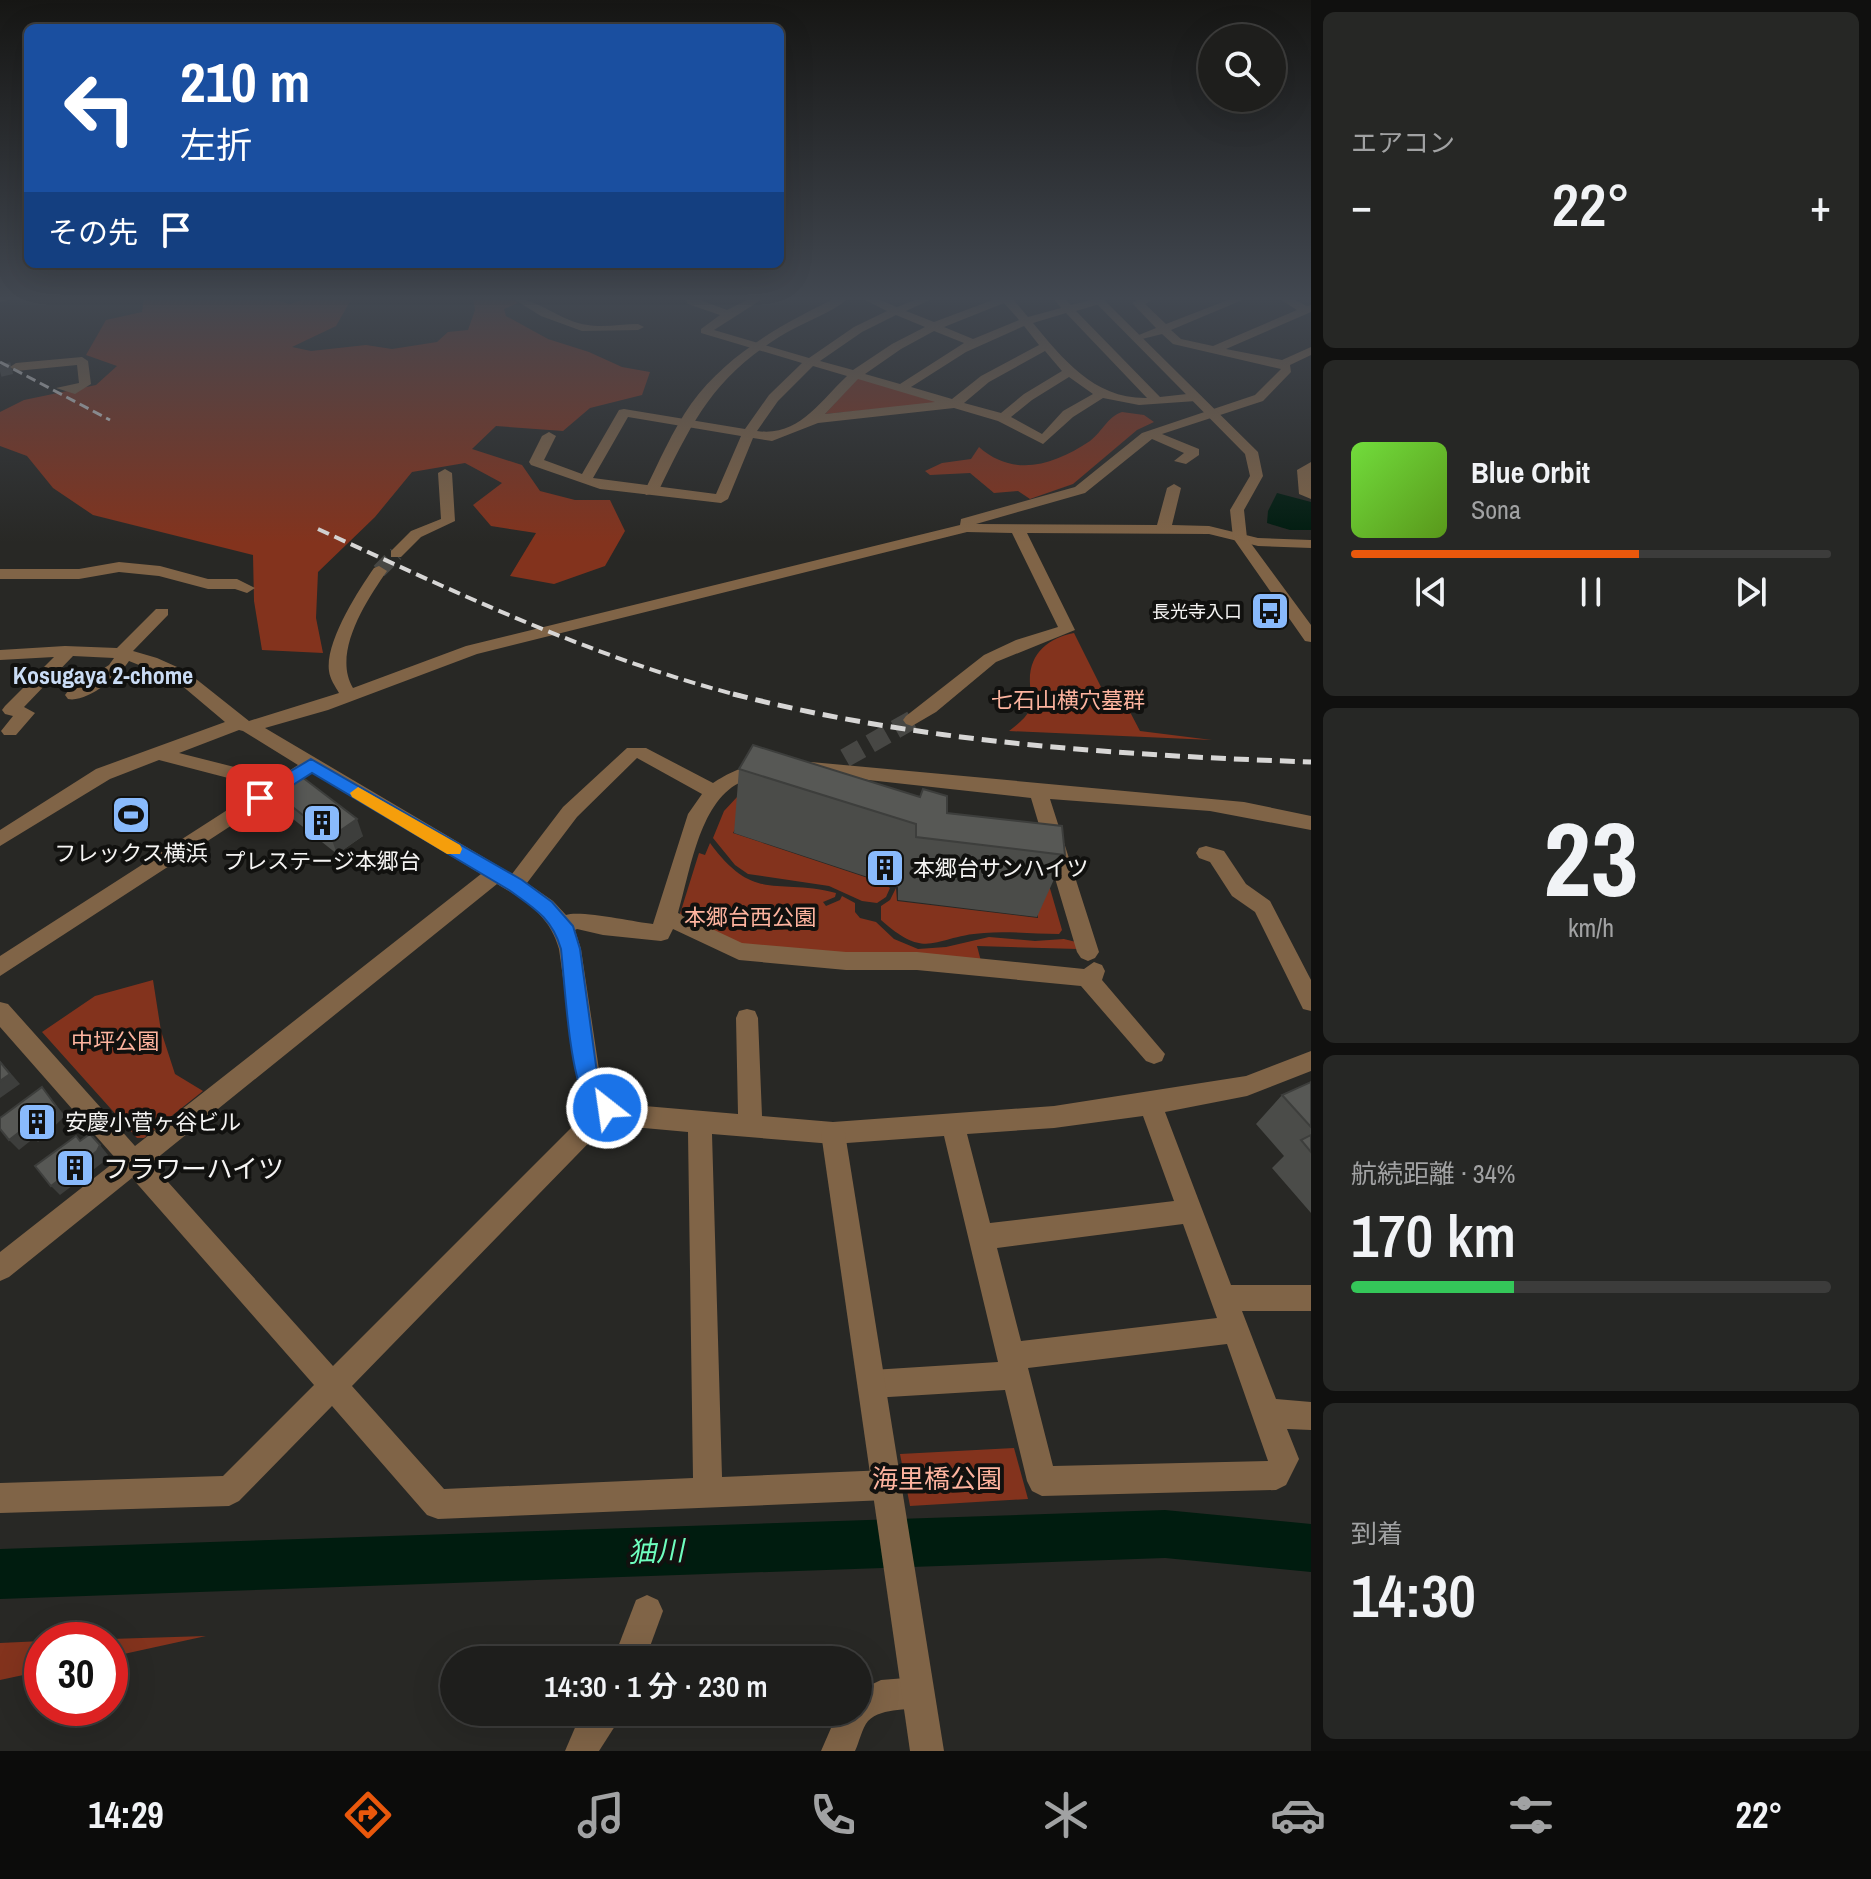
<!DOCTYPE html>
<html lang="ja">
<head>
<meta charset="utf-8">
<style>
	:root { --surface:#1e1e1c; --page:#262725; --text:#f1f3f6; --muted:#a1a2a3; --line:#3c3c3b; --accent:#ea580c }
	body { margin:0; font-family:"Archivo Narrow","Noto Sans JP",sans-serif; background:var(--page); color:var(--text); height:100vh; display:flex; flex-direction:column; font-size:30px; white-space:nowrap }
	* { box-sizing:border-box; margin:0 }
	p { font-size:26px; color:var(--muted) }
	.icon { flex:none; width:44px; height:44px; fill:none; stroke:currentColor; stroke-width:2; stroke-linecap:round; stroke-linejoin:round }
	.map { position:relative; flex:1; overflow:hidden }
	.sheet { display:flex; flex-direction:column; gap:12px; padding:12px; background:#10100f; width:560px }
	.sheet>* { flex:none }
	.banner { position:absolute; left:24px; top:24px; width:760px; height:244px; border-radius:12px; box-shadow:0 8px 32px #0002,0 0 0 2px var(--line); background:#1a4fa0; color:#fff; overflow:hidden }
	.tools { position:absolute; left:1198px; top:24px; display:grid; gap:16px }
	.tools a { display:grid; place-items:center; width:88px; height:88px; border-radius:50%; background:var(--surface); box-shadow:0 8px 32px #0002,0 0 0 2px var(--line); font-size:40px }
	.speed { position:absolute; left:24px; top:1622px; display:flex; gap:16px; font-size:40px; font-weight:700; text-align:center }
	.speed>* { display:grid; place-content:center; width:104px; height:104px; border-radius:50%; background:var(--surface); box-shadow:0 8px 32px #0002,0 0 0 2px var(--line); line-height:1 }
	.speed .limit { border:12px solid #d22; background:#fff; color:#111 }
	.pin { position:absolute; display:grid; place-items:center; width:68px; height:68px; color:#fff; margin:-34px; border-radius:16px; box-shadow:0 4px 12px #0006 }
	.me { position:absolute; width:88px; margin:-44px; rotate:330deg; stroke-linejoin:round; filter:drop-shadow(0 0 6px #0008) }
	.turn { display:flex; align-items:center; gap:28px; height:168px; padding:0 24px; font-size:36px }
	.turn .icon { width:104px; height:104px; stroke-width:2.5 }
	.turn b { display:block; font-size:56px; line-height:68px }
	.then { display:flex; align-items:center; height:76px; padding:0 24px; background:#0003; gap:16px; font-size:30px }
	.big { font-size:60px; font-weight:600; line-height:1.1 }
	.sheet .tile { flex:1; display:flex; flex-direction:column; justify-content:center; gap:12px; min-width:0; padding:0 28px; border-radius:12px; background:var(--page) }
	.sheet .dial { align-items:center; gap:0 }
	.dial b { font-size:104px; line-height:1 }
	.song { display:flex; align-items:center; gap:24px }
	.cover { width:96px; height:96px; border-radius:12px; background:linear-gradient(135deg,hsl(100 70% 55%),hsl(90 70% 35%)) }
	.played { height:8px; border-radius:4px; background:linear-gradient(90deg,var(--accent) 60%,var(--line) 60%) }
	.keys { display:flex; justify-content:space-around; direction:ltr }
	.heat { display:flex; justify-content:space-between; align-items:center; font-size:44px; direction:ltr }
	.charge { height:12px; border-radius:6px; background:linear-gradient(90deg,#34c759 34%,var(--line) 0) }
	.trip { position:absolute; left:440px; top:1646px; width:432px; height:80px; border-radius:40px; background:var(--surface); box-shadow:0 8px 32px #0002,0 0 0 2px var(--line); font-weight:600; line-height:80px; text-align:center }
	.tab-bar { display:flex; height:128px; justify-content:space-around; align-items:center; background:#0c0c0b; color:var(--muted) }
	.tab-bar .icon { width:56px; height:56px }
	.tab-bar .on { color:var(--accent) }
	.tab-bar b { font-size:36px; color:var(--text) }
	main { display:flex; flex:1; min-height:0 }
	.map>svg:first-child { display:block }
	.green { fill:#83331d }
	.water { fill:#001c0f }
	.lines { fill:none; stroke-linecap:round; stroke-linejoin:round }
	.river { fill:#001c0f; fill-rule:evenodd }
	.minor-tunnel-far2 { stroke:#474744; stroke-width:12; stroke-dasharray:12 6; stroke-linecap:butt }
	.minor-tunnel-far1 { stroke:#474744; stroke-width:15; stroke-dasharray:15 8; stroke-linecap:butt }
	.minor-tunnel { stroke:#474744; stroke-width:19; stroke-dasharray:19 10; stroke-linecap:butt }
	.minor { fill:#806447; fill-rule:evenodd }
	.tertiary { fill:#806447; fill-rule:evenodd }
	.rail-far2 { stroke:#d7d6d5; stroke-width:3; stroke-dasharray:10 5; stroke-linecap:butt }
	.rail-far1 { stroke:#d7d6d5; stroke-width:4; stroke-dasharray:12 6; stroke-linecap:butt }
	.rail { stroke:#d7d6d5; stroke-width:5; stroke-dasharray:15 8; stroke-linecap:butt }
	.wall { fill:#4b4c49 }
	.shaded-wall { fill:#3d3e3c }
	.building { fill:#575855; stroke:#3d3e3c; stroke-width:2 }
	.route { fill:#1a73e8; stroke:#114b97; stroke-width:2 }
	.slow { fill:#f59e0b }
	.labels { text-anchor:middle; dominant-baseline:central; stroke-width:8; stroke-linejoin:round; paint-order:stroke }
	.far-poi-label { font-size:18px; fill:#f5f4f3; stroke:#11110f; text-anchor:end }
	.park-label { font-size:22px; fill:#feb49f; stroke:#11110f }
	.poi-label { font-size:22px; fill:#f5f4f3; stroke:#11110f }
	.neighbourhood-label { font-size:24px; font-weight:bold; fill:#cadcf5; stroke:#11110f }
	.near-poi-label { font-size:26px; fill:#f5f4f3; stroke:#11110f; text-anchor:start }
	.near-park-label { font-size:26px; fill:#feb49f; stroke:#11110f }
	.near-water-label { font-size:28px; font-style:italic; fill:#6efebe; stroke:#11110f }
</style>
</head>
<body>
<main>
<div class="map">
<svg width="1311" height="1751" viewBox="0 0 1311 1751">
	<rect width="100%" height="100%" fill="#282825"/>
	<g class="green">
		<polygon points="144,298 268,298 290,304 307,298 352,298 336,326 292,347 311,351 366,345 392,349 437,342 448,332 468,330 475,310 473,298 512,298 518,303 504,309 506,316 548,339 589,352 622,367 650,372 642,395 590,408 563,431 496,426 472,449 522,465 540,491 575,500 610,500 625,531 605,566 554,584 510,576 536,533 491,526 473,505 502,483 465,463 412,472 375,517 318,572 316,618 323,653 262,650 254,601 253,555 93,515 53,488 27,456 0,446 0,412 24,400 96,385 117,366 86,355 106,320 142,312"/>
		<polygon points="858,378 940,403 825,414"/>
		<path d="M1122 412 1144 415 1154 422 1137 430 1073 484 1030 499 1018 491 994 493 970 473 930 475 925 471 942 463 971 459 979 447C1014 478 1054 465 1090 441 1103 431 1107 417 1122 412Z"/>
		<path d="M1074 633 1104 693H1120L1140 731 1212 740 1009 731C1017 725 1026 718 1030 709 1034 700 1030 693 1030 684 1028 654 1048 638 1074 633Z"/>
		<polygon points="738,796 746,809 733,833 883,883 890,888 886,897 877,903 862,901 829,886 748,874 735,865 713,838 724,811"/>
		<path d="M710 843C755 904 775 877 836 893L835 897 823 902 826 906 840 900 842 896 855 903V912L860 918 876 922 894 939 918 949 946 947 989 937 1035 941 1064 939 1076 942 1078 949 977 946 982 965 741 946 679 917 699 853 705 855Z"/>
		<path d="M1035 877 1047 878 1062 930 1059 934C1035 934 1008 931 984 933 933 936 928 962 881 920V906L890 900 896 888 897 901 1038 918Z"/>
		<polygon points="153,980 161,1031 175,1074 203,1091 144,1138 137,1138 42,1032 95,996"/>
		<polygon points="1014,1448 1028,1499 910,1506 900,1454"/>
		<polygon points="206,1636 110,1657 110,1640 78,1640"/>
		<polygon points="42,1641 42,1671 0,1680 0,1643"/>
	</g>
	<polygon class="water" points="1277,493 1311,502 1311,530 1290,530 1267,523 1268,511"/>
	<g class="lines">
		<polygon class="river" points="1165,1510 1311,1524 1311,1572 1165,1558 0,1599 0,1549"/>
		<polyline class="minor-tunnel-far2" points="0,371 16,367"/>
		<polyline class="minor-tunnel-far1" points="379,571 396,554"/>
		<polyline class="minor-tunnel" points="845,758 912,720"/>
		<g class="minor">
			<polygon points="0,298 16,298 0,302"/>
			<path d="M512 298C538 298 561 322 588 325 603 328 622 324 638 324L644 327 638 330 582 331 541 316Z"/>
			<path d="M685 298H695L727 310 751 298H764L714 330 809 358 854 327 887 311 861 298H875L897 307 920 298H934L906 311 934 322 998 298H1012L1028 317 1061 308 1053 298H1064L1071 305 1099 298 1103 299V303L1076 311 1160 397 1196 393 1202 397 1196 401 1139 405 1103 398 1073 417 1043 444 998 421 954 408 818 423 772 441 753 438 728 499 721 503 600 489 531 465 529 462 542 436 549 432 556 436 544 460 582 474 619 410 624 409 745 429 769 395 802 363 701 333V329L720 315 688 304ZM1004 303 1019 320 973 339 944 327ZM1066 313 1147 398C1094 399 1063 359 1033 323ZM896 315 925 327 892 344 853 370 820 361 862 332ZM1024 326 1039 345 981 376 952 399 911 387 966 352ZM934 331 964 343 900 384 865 374 901 349ZM1045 351 1062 371 1024 394 1001 413 964 403 989 382ZM813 366 847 376C820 401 799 437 757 431L778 401ZM1069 377 1093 394 1063 411 1042 434 1011 417 1032 400ZM858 379 935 402 825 414ZM628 417 741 436 716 494 593 478Z"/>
			<path d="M1142 298H1156L1145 304 1166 324 1233 298H1247L1171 330 1181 339 1213 346 1297 310 1278 298H1291L1307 306 1311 305V312L1226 349 1282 360 1311 347V355L1290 365 1291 372 1263 401 1162 434 1199 449V455L1186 464 1174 461 1184 453 1152 439 1085 493 976 524 1157 525 1167 488 1174 484 1181 488 1172 525 1209 526 1258 538 1311 540V548L1258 546 1209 534 1027 533 1075 630 996 662 936 712 912 726 906 724 903 720 906 716 984 655 1016 640 1058 627 1012 533 967 532 477 654 328 710 265 728 512 874 563 807 627 748H646L713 783C727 774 753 760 769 764L772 769 769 774C760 777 748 779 739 783 699 803 690 873 678 913L742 943 846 952H917L1084 969 1094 962 1102 965 1105 971 1102 980 1165 1054 1162 1061 1154 1064 1146 1061 1081 986 917 970H846L739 960 673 929 668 939 661 941 603 935 577 929 575 930 581 949 601 1083 615 1100 633 1105 738 1114 736 1018 739 1011 747 1009 755 1011 758 1018 762 1116 833 1122 1054 1106 1246 1076 1311 1051V1071L1247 1096 1165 1112 1231 1285H1311V1311H1242L1276 1399 1311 1402V1430L1287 1429 1299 1459 1286 1485 1276 1490 1042 1496 1032 1491 1027 1481 1005 1390 872 1398 862 1394 858 1384 862 1374 872 1370 998 1362 944 1136 833 1144 712 1134 722 1477 887 1470 897 1475 902 1485 897 1495 887 1500 438 1519 427 1515 332 1406 239 1501 229 1506 0 1513V1483L223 1476 314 1385 132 1178 9 1277 0 1281V1252L117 1160 0 1027V1002L8 1004 135 1146 481 874 312 773 0 976V956L263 787 159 760 110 779 0 846V830L96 769 225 722 174 679 129 661C119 676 87 703 68 699L65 695 68 691 109 665 114 658 73 656 24 707 35 713 16 735H4L1 731 13 716 5 714 2 710 5 706 54 657 0 660V650L65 646 117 648 156 609H168V615L133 651 157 658 186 671 249 721 339 693C335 686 330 679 329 671 325 642 358 591 374 568L379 566 387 571C366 601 332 653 353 688L466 646 960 525 961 519 1075 487 1142 433 1255 395 1281 369 1173 344 1162 334 1134 341V337L1156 328 1132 303ZM239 730 243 731 298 765 278 778 179 753ZM637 758 702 794 688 814 653 924C634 922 580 910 566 915L553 901 527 883 577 817ZM497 884C526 901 550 916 559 949L578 1087 592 1107 333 1366 151 1163ZM1143 1116 1174 1201 990 1223 967 1134 1054 1128ZM611 1120 633 1127 688 1132 693 1478 444 1489 352 1386ZM1183 1224 1217 1318 1021 1341 997 1248ZM1227 1344 1268 1461 1053 1466 1028 1368Z"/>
			<polygon points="82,357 88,361 91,384 75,394 56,388 79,383 77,365 16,371 10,367 16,363"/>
			<polygon points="1311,462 1311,499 1299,494 1297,470"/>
			<polygon points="445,469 452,473 455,521 421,537 401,557 391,557 391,551 411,531 441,519 438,473"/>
			<polygon points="119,562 160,566 208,579 237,579 255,588 247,593 235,589 208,589 159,576 119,572 79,579 0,579 0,569 79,569"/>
			<polygon points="811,762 1244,802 1311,816 1311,830 1210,811 1050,799 1099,952 1095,958 1088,961 1081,958 1077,952 1031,798 805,773 802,768"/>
			<polygon points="1206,846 1224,851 1246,884 1270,901 1311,980 1311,1011 1303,1009 1255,912 1232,896 1210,862 1199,858 1196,853 1199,848"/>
			<polygon points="647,1595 658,1600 663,1611 645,1660 613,1660 636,1600"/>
			<path d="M918 1677 930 1681 934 1693 930 1705C911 1712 883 1706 868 1721 862 1728 859 1743 855 1751H821L838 1712H858V1691L881 1680Z"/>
			<polygon points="586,1712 624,1712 599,1751 565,1751 577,1723"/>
		</g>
		<g class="tertiary">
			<path d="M836 298H849C830 314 801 323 779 337 711 380 692 423 658 492L646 495 644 492C659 462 672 431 691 404 727 354 782 324 836 298Z"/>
			<polygon points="1091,298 1102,298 1258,452 1263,476 1244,510 1247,538 1311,625 1311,642 1305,641 1233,538 1230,510 1250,476 1245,454"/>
			<polygon points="833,1122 841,1125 845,1133 944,1751 910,1751 821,1133 825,1125"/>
		</g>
		<polyline class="rail-far2" points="0,362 110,420"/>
		<path class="rail-far1" d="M318 529C457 593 593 658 741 696"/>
		<path class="rail" d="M733 694C922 743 1117 755 1311 762"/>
	</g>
	<g class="wall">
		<polygon points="739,769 947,813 1065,855 1037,917 898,900 898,887 734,833"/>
		<polygon points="276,794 363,836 337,854 283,811"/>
		<polygon points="1311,1082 1311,1213 1272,1168 1284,1156 1256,1124 1282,1095"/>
	</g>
	<g class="shaded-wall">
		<polygon points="357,819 363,836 337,854 331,837"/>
		<polygon points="0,1061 20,1084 0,1098"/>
		<polygon points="42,1087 65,1116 38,1142 28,1132"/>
		<polygon points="25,1128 34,1138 19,1150 9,1140"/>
		<polygon points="100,1145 108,1155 106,1160 60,1195 51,1186"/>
	</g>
	<g class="building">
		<polygon points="753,745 920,797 923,789 947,796 947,813 1062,826 1065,855 916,837 916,824 739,769"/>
		<polygon points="302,777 357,819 331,837 276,794"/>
		<polygon points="0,1062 10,1074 0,1081"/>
		<polygon points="1311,1082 1311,1127 1282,1095"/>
		<polygon points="42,1087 56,1106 28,1132 25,1128 9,1140 0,1129 0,1118"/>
		<polygon points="90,1134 100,1145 97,1151 51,1186 35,1166 76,1136 80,1141"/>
		<polygon points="1311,1135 1311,1152 1301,1140"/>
	</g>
	<linearGradient id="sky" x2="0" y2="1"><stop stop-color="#161614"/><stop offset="0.55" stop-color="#424851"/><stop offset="1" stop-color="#424851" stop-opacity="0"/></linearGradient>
	<rect width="1311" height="543" fill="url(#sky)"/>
	<path class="route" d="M311 759 522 880 552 902 573 926 580 949 598 1080 617 1108 614 1115 607 1118C597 1114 589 1107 584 1097 569 1067 565 987 561 949 552 918 534 908 509 890L312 773 266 802H254L251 798 254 793Z"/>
	<polygon class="slow" points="358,787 460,845 462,849 460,854 447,854 352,797 350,793"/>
	<defs>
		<g id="bus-square" transform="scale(2)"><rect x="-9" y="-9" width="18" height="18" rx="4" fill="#89bafc" stroke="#11110f"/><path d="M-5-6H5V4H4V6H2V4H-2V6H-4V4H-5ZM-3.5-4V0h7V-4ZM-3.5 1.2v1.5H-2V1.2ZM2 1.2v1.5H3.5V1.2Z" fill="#111"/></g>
		<g id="stadium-square" transform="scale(2)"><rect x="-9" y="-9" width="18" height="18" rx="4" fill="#89bafc" stroke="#11110f"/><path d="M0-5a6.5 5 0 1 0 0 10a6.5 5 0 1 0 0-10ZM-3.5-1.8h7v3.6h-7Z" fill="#111"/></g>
		<g id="building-square" transform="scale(2)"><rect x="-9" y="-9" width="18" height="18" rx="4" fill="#89bafc" stroke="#11110f"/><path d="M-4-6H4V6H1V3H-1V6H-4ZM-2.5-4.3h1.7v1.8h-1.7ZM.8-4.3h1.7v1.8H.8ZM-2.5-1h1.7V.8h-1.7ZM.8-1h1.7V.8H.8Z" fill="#111"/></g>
	</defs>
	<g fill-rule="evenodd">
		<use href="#bus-square" x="1270" y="611"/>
		<use href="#stadium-square" x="131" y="815"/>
		<use href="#building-square" x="322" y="823"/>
		<use href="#building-square" x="885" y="868"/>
		<use href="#building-square" x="37" y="1122"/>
		<use href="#building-square" x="75" y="1168"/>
	</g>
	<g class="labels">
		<g class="far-poi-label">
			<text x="1242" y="611">長光寺入口</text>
		</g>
		<g class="park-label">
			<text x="1068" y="700">七石山横穴墓群</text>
			<text x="750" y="917">本郷台西公園</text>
			<text x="115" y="1041">中坪公園</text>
		</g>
		<g class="poi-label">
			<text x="131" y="853">フレックス横浜</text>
			<text x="322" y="861">プレステージ本郷台</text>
			<text x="913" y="868" text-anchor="start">本郷台サンハイツ</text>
			<text x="65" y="1122" text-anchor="start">安慶小菅ヶ谷ビル</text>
		</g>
		<g class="neighbourhood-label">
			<text x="103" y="675">Kosugaya 2-chome</text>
		</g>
		<g class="near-poi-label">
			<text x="103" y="1168">フラワーハイツ</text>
		</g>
		<g class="near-park-label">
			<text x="937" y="1478">海里橋公園</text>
		</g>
		<g class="near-water-label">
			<text transform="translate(656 1551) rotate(-2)">㹨川</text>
		</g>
	</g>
</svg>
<div class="tools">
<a><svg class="icon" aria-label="search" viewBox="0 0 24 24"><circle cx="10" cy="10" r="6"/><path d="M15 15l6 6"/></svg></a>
</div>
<div class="speed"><div class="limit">30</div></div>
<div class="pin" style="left:260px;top:798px;background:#d93025"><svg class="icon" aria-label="arrive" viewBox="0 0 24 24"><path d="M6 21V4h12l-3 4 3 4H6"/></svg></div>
<svg class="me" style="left:607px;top:1108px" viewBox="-20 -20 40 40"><circle r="17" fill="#1a73e8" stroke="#fff" stroke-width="3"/><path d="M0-11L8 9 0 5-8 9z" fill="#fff"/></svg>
<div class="trip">14:30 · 1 分 · 230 m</div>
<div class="banner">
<div class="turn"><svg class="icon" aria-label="left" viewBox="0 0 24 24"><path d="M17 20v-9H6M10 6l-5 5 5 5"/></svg><div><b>210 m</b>左折</div></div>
<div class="then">その先<svg class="icon" aria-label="arrive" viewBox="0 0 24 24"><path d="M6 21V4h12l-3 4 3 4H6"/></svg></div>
</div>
</div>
<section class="sheet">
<div class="tile"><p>エアコン</p>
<div class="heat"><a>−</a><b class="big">22°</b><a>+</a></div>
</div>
<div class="tile">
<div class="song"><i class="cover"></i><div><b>Blue Orbit</b><p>Sona</p></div></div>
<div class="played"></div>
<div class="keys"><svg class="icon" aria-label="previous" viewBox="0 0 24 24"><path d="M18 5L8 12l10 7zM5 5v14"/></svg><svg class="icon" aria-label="pause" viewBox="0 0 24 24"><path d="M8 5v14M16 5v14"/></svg><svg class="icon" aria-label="next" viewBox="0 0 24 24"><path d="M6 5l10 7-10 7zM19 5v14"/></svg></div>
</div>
<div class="tile dial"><b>23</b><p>km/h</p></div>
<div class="tile"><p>航続距離 · 34%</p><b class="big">170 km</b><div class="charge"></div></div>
<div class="tile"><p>到着</p><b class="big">14:30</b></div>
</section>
</main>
<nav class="tab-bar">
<b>14:29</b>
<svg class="icon on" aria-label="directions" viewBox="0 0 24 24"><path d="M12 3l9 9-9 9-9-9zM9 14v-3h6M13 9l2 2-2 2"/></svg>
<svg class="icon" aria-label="music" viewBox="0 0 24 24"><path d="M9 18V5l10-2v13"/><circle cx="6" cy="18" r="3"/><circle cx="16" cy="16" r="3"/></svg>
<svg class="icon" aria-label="phone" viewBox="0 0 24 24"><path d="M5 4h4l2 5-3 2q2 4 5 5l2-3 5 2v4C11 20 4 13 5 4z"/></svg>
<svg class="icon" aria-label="climate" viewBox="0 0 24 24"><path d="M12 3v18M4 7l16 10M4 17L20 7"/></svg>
<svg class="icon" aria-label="car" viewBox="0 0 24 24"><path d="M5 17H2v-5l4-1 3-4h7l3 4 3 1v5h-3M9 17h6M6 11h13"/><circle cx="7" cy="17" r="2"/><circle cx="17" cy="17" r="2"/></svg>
<svg class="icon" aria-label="filters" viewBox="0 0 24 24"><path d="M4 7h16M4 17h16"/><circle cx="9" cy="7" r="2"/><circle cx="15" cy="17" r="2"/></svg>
<b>22°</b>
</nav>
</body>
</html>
